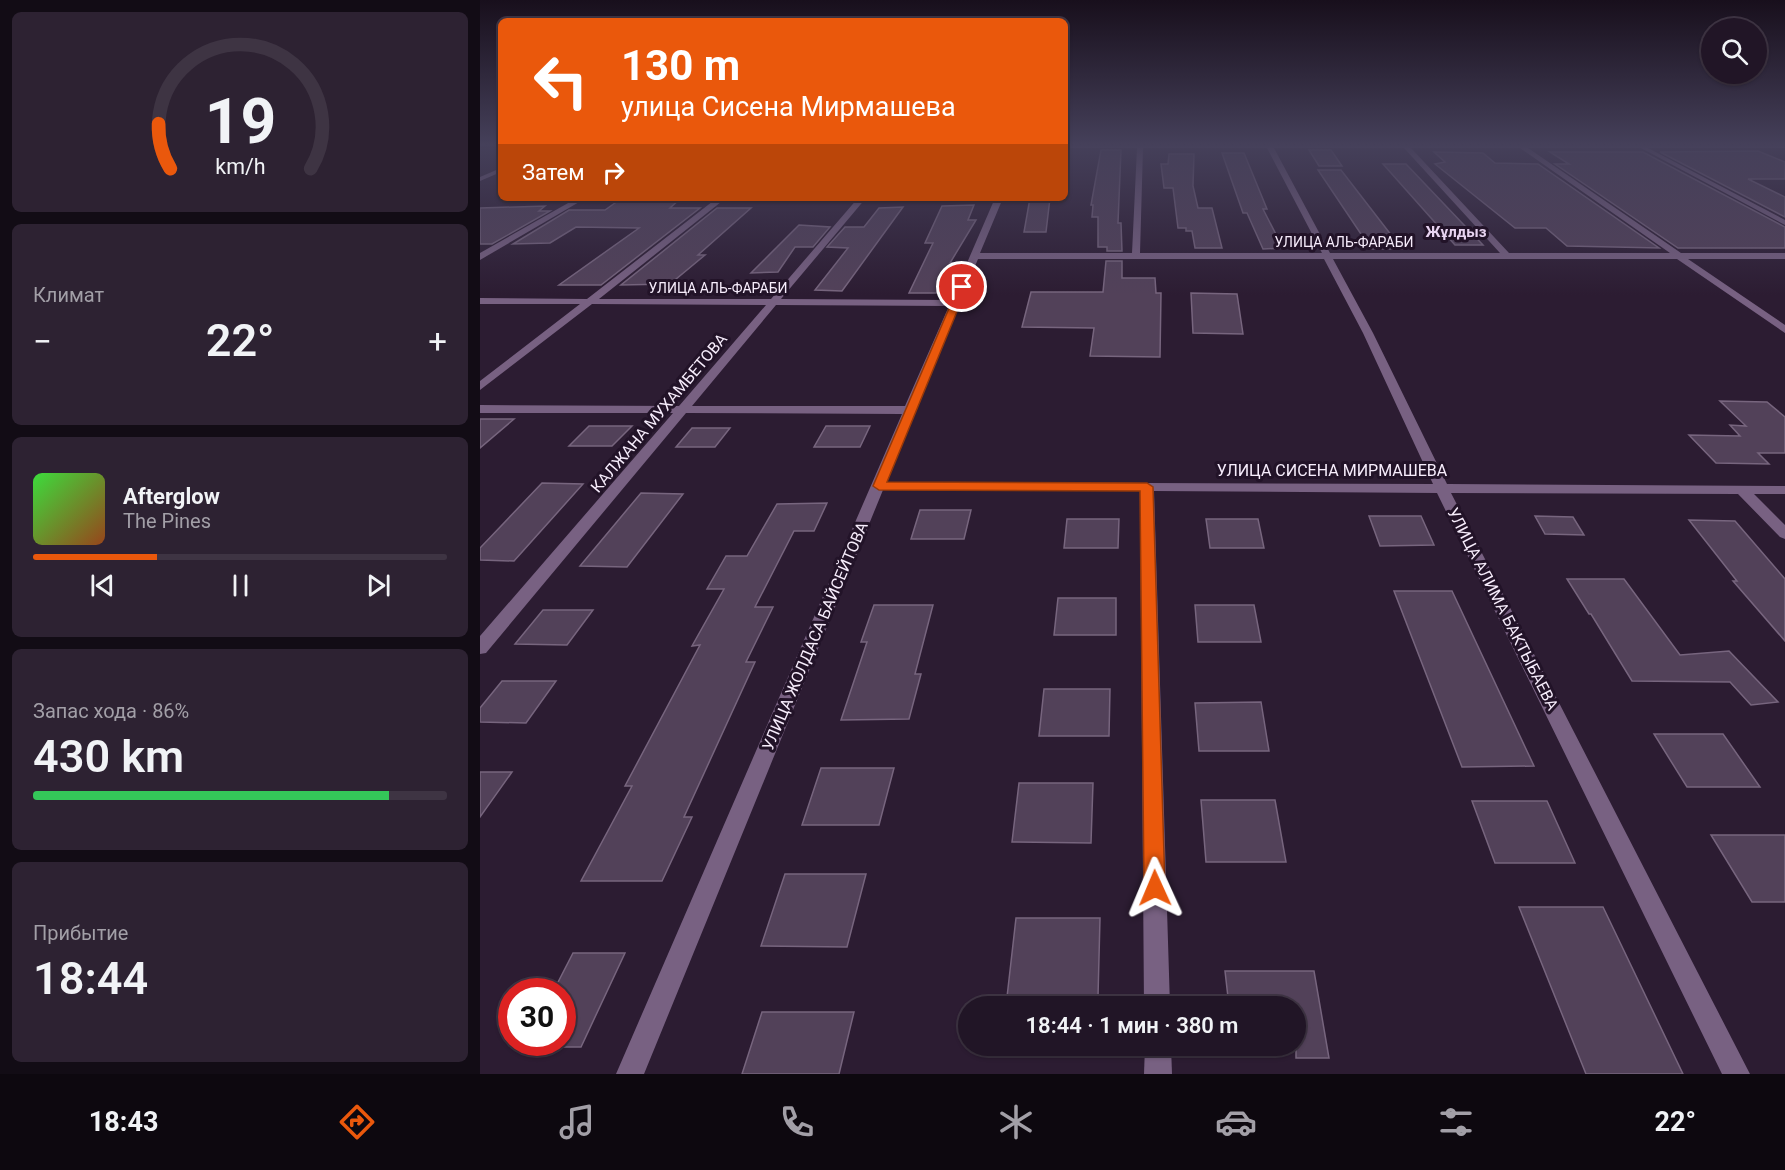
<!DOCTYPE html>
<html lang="ru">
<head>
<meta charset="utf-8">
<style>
	:root { --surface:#211526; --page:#2d2232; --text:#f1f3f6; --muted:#a29fa7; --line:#3e3443; --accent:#ea580c }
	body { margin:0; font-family:Roboto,sans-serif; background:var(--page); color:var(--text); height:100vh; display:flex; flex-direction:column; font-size:22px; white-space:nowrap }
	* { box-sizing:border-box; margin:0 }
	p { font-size:20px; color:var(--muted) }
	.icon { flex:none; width:33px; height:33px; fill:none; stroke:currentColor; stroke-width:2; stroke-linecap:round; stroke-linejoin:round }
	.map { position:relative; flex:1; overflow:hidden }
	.details { display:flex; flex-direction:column; gap:12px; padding:12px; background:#120c15; width:480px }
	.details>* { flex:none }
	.banner { position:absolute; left:18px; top:18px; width:570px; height:183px; border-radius:9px; box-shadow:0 2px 4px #0004,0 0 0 2px var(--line); background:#ea580c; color:#fff; overflow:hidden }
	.fabs { position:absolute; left:1221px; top:18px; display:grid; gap:12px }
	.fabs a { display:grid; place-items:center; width:66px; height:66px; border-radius:50%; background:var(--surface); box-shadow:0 2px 4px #0004,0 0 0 2px var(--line); font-size:30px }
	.speed { position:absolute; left:18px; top:978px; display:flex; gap:12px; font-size:30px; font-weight:700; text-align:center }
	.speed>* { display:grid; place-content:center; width:78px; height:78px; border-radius:50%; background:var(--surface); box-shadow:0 2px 4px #0004,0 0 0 2px var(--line); line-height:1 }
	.speed .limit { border:9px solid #d22; background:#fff; color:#111 }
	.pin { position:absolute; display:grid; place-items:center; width:51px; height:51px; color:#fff; margin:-26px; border:3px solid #fff; border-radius:50%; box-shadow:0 2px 6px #0007 }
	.me { position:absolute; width:66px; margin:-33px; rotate:359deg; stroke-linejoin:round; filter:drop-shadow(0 0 4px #0008) }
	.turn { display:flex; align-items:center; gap:21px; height:126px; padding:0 24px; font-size:27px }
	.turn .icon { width:78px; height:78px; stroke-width:2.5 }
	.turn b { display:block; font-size:42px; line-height:51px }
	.then { display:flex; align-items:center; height:57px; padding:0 24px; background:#0003; gap:12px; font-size:22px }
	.big { font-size:45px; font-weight:600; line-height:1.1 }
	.details .widget { flex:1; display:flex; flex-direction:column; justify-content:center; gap:9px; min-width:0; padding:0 21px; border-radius:9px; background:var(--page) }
	.details .dial { align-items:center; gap:0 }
	.dial svg { height:156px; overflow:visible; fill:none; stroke:var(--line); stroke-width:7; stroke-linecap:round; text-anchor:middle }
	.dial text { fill:var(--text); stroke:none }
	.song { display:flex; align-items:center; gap:18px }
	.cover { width:72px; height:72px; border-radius:9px; background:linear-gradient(135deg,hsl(120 70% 55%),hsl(20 70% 35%)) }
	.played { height:6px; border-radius:3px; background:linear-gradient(90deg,var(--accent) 30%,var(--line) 30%) }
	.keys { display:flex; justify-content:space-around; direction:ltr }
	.heat { display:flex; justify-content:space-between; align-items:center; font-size:33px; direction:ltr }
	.charge { height:9px; border-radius:4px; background:linear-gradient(90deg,#34c759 86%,var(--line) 0) }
	.trip { position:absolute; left:478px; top:996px; width:348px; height:60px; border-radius:30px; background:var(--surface); box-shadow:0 2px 4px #0004,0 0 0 2px var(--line); font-weight:600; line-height:60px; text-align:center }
	.tab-bar { display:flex; height:96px; justify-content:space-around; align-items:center; background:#0d080f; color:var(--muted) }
	.tab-bar .icon { width:42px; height:42px }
	.tab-bar .current { color:var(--accent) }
	.tab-bar b { font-size:27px; color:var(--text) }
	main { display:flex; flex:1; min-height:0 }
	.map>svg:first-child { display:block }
	.building { fill:#524159; stroke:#77657e; stroke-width:1.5 }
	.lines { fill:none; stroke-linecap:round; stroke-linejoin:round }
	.minor { fill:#786182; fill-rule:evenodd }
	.route { fill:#ea580c; stroke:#983908; stroke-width:1.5 }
	.labels { text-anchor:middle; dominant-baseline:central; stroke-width:6; stroke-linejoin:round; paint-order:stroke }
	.far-street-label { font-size:14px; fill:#f7edfc; stroke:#221328 }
	.far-neighbourhood-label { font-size:15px; font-weight:bold; fill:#e8d4f1; stroke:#221328 }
	.street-label { font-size:16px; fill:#f7edfc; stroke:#221328 }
</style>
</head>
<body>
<main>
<section class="details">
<div class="widget dial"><svg viewBox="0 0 100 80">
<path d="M14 69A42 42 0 1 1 86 69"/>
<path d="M14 69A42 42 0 0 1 8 46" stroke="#ea580c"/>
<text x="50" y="56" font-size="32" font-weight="700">19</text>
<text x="50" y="72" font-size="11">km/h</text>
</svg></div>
<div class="widget"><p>Климат</p>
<div class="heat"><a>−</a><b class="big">22°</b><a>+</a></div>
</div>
<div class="widget">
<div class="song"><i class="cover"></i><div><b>Afterglow</b><p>The Pines</p></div></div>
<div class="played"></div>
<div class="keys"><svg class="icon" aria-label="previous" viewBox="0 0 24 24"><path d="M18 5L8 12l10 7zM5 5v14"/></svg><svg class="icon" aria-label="pause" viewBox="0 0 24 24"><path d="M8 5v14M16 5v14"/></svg><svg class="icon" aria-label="next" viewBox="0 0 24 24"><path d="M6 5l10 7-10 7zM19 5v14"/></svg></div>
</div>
<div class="widget"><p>Запас хода · 86%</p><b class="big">430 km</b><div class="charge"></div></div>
<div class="widget"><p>Прибытие</p><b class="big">18:44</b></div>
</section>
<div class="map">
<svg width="1305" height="1074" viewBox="0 0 1305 1074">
	<rect width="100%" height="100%" fill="#2c1c32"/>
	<g class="building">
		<polygon points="621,150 641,150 638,223 641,223 642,251 627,251 627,247 618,247 618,217 612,217 613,205 611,205"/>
		<polygon points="829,150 851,150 862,166 839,166"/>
		<polygon points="1278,151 1305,162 1305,179 1268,179 1305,197 1305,217 1180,152"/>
		<polygon points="954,152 1003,153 1015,163 1058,164 1179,248 1087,246 1066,228 1035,228 955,164 965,162"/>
		<polygon points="1070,152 1163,152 1305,227 1305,248 1198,248 1075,164 1089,164"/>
		<polygon points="742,153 764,153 787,209 783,209 803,248 783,249 767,213 763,213"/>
		<polygon points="689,154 714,154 713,186 718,208 732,208 742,248 715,248 712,231 706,231 706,228 698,228 693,188 684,188 681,164 688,164"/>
		<polygon points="903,164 926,164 1003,245 975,245"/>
		<polygon points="838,170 861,170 922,249 891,249"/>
		<polygon points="142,198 201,198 190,208 220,208 121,285 79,285 159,228 96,227 70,243 33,244 89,210 125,210"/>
		<polygon points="550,198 570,198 566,232 544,232"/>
		<polygon points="494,205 488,220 496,220 470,263 474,263 461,293 429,293 453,243 445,243 462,206"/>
		<polygon points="65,206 59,211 70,211 12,244 0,244 0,208"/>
		<polygon points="423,207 362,291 335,290 368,248 347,247 365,227 384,227 399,208"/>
		<polygon points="237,208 271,208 218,255 225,255 190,284 141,285"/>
		<polygon points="319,225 350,227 333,247 315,247 298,272 271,273"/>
		<polygon points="626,261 642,261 642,278 675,278 676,293 681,293 680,357 610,356 614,328 542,327 551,292 623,292"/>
		<polygon points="711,293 757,294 763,334 713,333"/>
		<polygon points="1240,401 1287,402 1305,417 1305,453 1278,453 1289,464 1236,463 1209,435 1260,436 1250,425 1266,426"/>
		<polygon points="0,419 34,419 0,448"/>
		<polygon points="109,426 152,426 132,446 89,446"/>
		<polygon points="346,426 390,426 380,447 334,447"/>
		<polygon points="212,428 250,428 235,447 196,447"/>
		<polygon points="62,483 103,484 34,561 0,560 0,548"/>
		<polygon points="161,493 203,494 147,567 100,566"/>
		<polygon points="347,503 334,531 314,531 275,607 293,607 266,662 275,662 204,817 212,817 182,881 101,881 152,786 145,786 220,645 212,646 244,589 227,589 246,556 267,556 297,504"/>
		<polygon points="440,510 491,510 484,539 431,539"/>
		<polygon points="889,516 941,516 954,545 900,546"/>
		<polygon points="1055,516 1093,517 1104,535 1065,534"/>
		<polygon points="587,519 639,519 638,548 584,548"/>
		<polygon points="726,519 778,519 784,548 730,548"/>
		<polygon points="1209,520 1255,521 1305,579 1305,641 1253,581 1257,581"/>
		<polygon points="1087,579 1144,579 1200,655 1249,651 1298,702 1271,705 1250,682 1152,681 1111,614 1109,614"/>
		<polygon points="914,591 972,591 1054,766 982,767"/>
		<polygon points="578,598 636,598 636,635 574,635"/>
		<polygon points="394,605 453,605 435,674 441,674 429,719 361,720 387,642 381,642"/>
		<polygon points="715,605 774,605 781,642 718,642"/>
		<polygon points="63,610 113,610 87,645 35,644"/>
		<polygon points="22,681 76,681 46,723 0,722 0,708"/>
		<polygon points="564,689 630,689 629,736 559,736"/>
		<polygon points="781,702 789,751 719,751 715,703"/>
		<polygon points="1174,734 1243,734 1280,787 1207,787"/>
		<polygon points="341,768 414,768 399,825 322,825"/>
		<polygon points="0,772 32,772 0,817"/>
		<polygon points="539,783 613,783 611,843 532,842"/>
		<polygon points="721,800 795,800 806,862 726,862"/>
		<polygon points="992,801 1067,801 1095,863 1015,863"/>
		<polygon points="1231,835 1305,835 1305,902 1272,902"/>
		<polygon points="305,874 386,874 367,947 281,946"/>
		<polygon points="1039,907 1123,907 1203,1074 1106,1074"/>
		<polygon points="536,918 620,918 618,997 527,997"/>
		<polygon points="93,953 145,953 101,1047 82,1047 82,992 73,992"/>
		<polygon points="745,971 834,971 849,1058 816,1058 816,1006 749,1006"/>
		<polygon points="282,1012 374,1012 359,1074 262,1074"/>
	</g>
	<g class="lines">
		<g class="minor">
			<path d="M585 145H1305V148H1168L1305 220V225L1161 148H1048L1201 253H1305V259H1208L1305 325V333L1197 259H853L893 333 967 484 1305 486V494H1274L1305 525V539L1300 537 1258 494 971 493 1270 1074H1242L957 493 674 491 690 1006H664L660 491 403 490 164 1074H136L422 414 206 413 6 653 0 654V636L193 413H0V405L199 406 286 305 112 304 0 390V381L100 304H0V298L107 299 237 198H246L119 299H291L378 198H386L301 299 471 300 515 198H523L500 253H652L657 148H585ZM663 148H787L842 253H660ZM794 148H924L1020 253H850ZM931 148H1040L1190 253H1029ZM498 259H844L883 333 953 484 406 482ZM296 305 469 306 425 406H212Z"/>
			<polygon points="21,168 21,172 0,181 0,177"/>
			<polygon points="97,198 106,198 0,260 0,253"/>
			<polygon points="665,1046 691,1046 692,1074 664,1074"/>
		</g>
	</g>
	<linearGradient id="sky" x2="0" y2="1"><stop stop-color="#180f1c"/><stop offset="0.49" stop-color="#45405a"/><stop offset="1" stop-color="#45405a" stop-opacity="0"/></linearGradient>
	<rect width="1305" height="295" fill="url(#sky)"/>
	<polygon class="route" points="479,285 487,287 407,482 667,483 673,487 685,888 682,896 675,899 667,896 664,888 660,491 399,490 393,486"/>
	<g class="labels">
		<g class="far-street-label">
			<text x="864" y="242">УЛИЦА АЛЬ-ФАРАБИ</text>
			<text x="238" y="288">УЛИЦА АЛЬ-ФАРАБИ</text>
		</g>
		<g class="far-neighbourhood-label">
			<text x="976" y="232">Жұлдыз</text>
		</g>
		<g class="street-label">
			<text transform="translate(179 413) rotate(-50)">КАЛЖАНА МУХАМБЕТОВА</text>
			<text x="852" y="470">УЛИЦА СИСЕНА МИРМАШЕВА</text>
			<text transform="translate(1023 609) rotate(63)">УЛИЦА АЛИМА БАКТЫБАЕВА</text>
			<text transform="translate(335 636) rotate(-67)">УЛИЦА ЖОЛДАСА БАЙСЕЙТОВА</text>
		</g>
	</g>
</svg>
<div class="fabs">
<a><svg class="icon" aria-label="search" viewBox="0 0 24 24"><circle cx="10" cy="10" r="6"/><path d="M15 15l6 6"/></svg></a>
</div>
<div class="speed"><div class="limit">30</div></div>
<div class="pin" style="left:482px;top:287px;background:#d93025"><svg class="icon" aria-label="arrive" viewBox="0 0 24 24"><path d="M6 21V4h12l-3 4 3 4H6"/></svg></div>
<svg class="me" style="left:675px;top:888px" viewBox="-20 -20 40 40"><path d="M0-17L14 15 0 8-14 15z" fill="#ea580c" stroke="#fff" stroke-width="4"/></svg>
<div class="trip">18:44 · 1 мин · 380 m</div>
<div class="banner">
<div class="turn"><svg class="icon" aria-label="left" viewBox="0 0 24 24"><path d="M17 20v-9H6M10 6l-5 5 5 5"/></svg><div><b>130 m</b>улица Сисена Мирмашева</div></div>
<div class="then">Затем<svg class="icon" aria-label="right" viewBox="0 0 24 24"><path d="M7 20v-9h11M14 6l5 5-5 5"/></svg></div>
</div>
</div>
</main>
<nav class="tab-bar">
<b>18:43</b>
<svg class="icon current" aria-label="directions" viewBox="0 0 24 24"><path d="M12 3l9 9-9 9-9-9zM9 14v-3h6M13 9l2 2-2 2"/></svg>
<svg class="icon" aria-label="music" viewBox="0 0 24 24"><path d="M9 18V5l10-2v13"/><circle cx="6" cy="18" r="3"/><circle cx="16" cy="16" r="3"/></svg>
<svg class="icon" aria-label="phone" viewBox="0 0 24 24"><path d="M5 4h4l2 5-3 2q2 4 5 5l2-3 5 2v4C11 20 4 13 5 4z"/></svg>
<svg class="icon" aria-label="climate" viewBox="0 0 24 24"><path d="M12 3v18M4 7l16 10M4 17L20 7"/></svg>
<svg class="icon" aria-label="car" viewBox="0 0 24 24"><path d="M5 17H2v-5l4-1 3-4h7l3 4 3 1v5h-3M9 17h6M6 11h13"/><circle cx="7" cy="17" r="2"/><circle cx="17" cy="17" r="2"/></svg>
<svg class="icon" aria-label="filters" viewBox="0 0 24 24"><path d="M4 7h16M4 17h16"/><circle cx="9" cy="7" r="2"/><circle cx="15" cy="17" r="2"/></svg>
<b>22°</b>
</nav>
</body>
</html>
